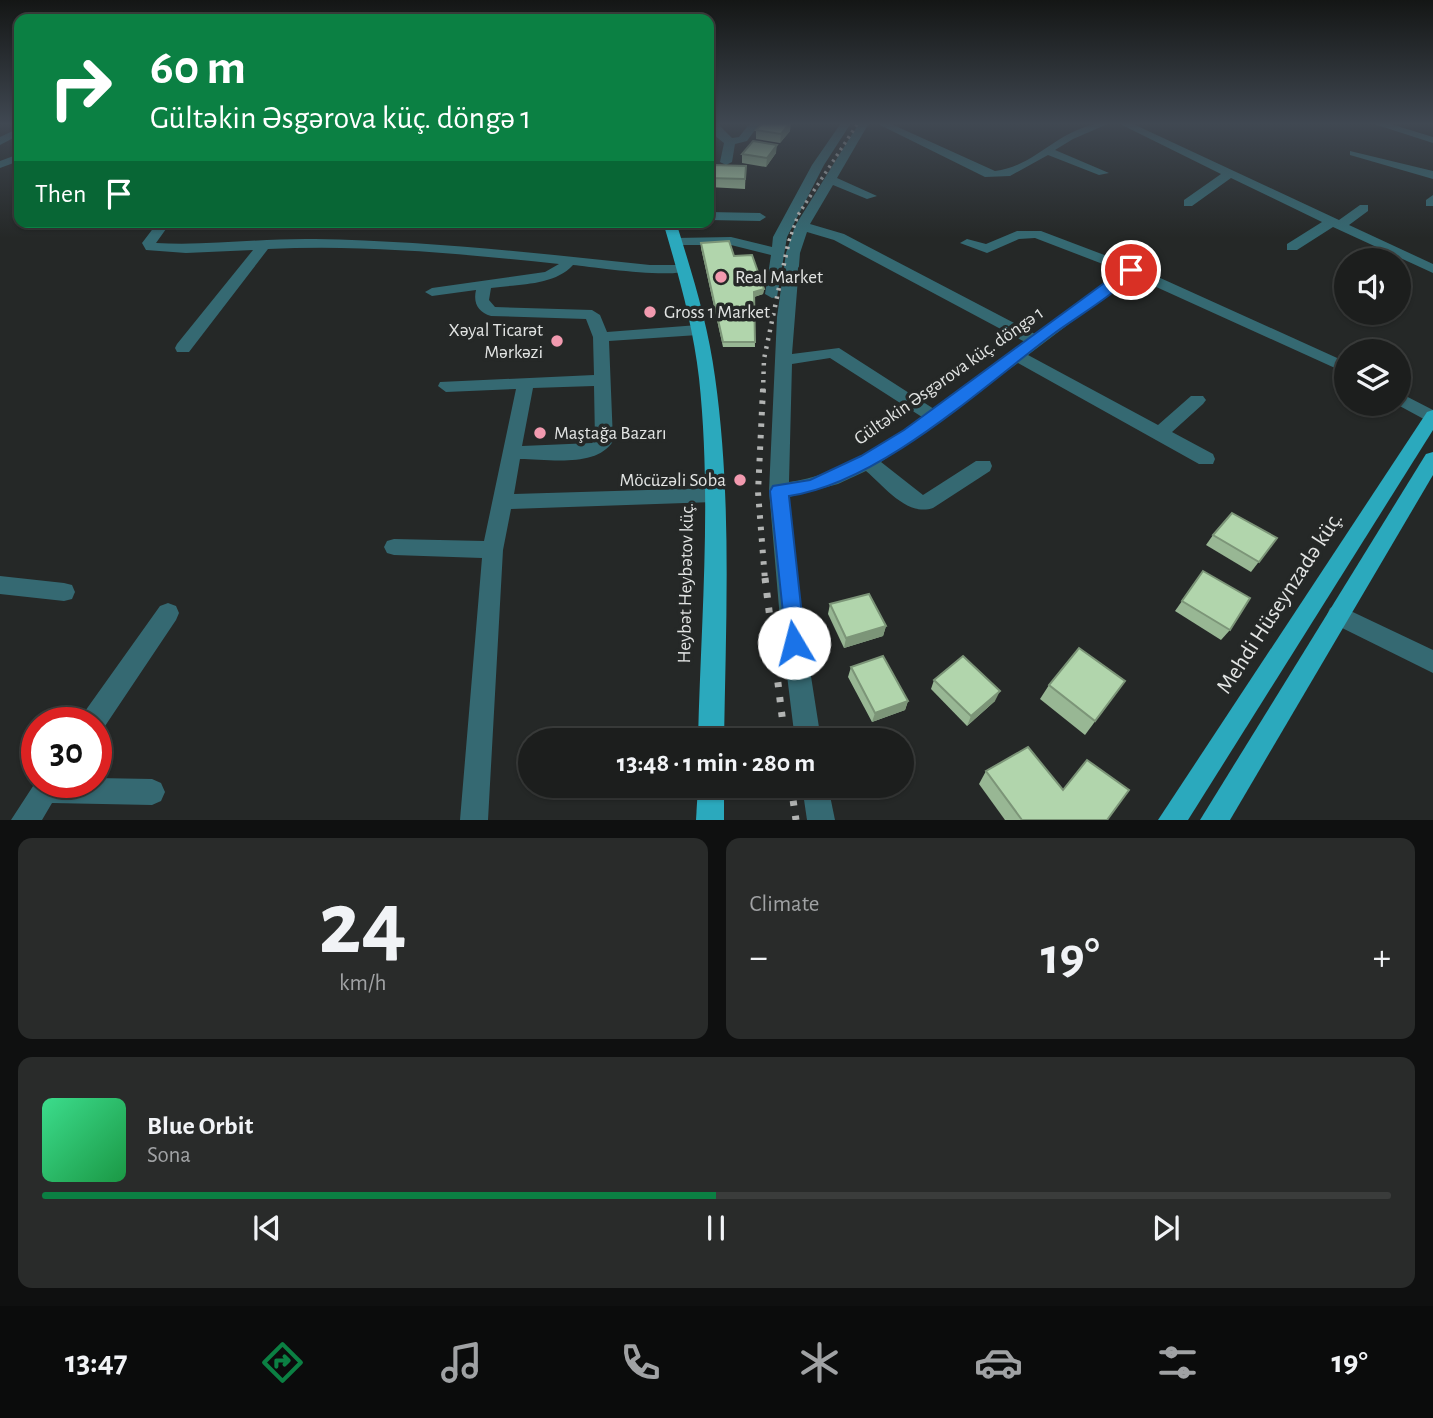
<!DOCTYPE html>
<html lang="en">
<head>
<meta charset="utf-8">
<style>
	:root { --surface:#1c1e1d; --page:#292b2a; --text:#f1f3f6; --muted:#a0a2a4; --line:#3a3c3b; --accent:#0b8043 }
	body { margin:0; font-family:"Alegreya Sans",sans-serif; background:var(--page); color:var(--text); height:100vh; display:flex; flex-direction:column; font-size:26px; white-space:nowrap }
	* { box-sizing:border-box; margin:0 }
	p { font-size:23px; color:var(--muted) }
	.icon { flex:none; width:38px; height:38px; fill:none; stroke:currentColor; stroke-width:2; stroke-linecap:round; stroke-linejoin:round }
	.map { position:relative; height:820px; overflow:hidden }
	.side { display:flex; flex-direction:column; gap:18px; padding:18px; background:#0f1010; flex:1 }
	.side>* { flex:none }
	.top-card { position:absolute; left:14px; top:14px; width:700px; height:214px; border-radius:14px; box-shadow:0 2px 5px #0004,0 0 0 2px var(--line); background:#0b8043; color:#fff; overflow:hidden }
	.fabs { position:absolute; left:1334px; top:248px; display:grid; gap:14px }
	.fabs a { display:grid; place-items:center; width:77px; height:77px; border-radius:50%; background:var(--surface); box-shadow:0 2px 5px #0004,0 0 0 2px var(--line); font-size:35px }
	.speed { position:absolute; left:21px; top:707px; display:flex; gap:14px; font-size:35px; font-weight:700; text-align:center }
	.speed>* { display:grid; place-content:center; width:91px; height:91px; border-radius:50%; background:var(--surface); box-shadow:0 2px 5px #0004,0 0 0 2px var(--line); line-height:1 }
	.speed .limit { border:10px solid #d22; background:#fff; color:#111 }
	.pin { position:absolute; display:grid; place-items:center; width:60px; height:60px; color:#fff; margin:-30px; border:4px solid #fff; border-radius:50%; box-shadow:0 2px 7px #0007 }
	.me { position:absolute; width:77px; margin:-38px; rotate:352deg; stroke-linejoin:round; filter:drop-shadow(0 0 5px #0008) }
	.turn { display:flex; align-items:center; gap:24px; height:147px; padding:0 21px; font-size:32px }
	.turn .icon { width:91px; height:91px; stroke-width:2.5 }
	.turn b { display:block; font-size:49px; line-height:60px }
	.then { display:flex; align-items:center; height:66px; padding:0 21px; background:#0003; gap:14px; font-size:26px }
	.big { font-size:52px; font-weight:700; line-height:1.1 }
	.side .card { flex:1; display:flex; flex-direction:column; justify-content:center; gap:10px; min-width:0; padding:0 24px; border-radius:14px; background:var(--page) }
	.side .dial { align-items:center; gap:0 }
	.dial b { font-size:91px; line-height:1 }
	.song { display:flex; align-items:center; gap:21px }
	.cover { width:84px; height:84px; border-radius:10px; background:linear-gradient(135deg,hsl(150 70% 55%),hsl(140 70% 35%)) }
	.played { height:7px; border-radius:4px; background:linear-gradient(90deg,var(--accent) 50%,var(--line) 50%) }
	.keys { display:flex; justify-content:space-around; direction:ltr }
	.heat { display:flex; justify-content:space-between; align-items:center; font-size:38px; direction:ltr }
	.side .tiles { flex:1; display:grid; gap:18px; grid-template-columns:1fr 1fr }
	.card:last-child { grid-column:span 2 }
	.trip { position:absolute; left:518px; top:728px; width:396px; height:70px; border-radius:35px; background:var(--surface); box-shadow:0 2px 5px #0004,0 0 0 2px var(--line); font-weight:700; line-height:70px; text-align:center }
	.tabs { display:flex; height:112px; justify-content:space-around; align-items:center; background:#0b0c0c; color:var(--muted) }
	.tabs .icon { width:49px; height:49px }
	.tabs .current { color:var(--accent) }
	.tabs b { font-size:32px; color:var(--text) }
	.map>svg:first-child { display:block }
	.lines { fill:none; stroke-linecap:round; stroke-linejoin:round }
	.minor { fill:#356972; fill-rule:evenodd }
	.major { fill:#2ba9bd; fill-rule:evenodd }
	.rail-far3 { stroke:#b2b4b3; stroke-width:3.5; stroke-dasharray:2.5 4.5; stroke-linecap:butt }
	.rail-far2 { stroke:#b2b4b3; stroke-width:4.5; stroke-dasharray:2.5 6; stroke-linecap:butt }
	.rail-far1 { stroke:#b2b4b3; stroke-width:6; stroke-dasharray:3.5 8; stroke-linecap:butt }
	.rail { stroke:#b2b4b3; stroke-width:7; stroke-dasharray:5 10; stroke-linecap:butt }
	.wall { fill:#98b794 }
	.shaded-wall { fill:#7c9578 }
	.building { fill:#b1d5ac; stroke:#7c9578; stroke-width:2 }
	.route { fill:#1a73e8; stroke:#114b97; stroke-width:2 }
	.poi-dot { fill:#f29aaf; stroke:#252827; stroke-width:2.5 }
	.labels { text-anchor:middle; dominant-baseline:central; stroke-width:7; stroke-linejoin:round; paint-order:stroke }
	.poi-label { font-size:19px; fill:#e2e4e3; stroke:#252827; text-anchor:start }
	.street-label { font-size:19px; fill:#e2e4e3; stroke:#252827 }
	.near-street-label { font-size:23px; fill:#e2e4e3; stroke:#252827 }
</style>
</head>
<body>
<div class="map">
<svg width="1433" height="820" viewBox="0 0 1433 820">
	<rect width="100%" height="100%" fill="#252827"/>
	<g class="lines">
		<g class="minor">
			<polygon points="709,123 717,123 732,138 739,137 750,123 760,123 747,141 735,144 732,162 726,165 720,162 724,143 714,135"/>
			<polygon points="841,123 851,123 824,165 787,237 777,297 772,298 765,294 771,255 731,245 670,245 670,239 675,238 731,237 772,247 773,237 812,165"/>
			<path d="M859 123H869L837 178 877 196 867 199 833 185 810 224 844 234 1035 334 1121 271 1035 238 1019 239 987 253 960 243 967 239 986 244 1017 231H1041L1136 267 1346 362V373L1132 276 1028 355 1158 425 1191 396H1203L1206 400 1203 404 1172 432 1213 454 1215 459 1213 464H1199L1018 363 881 462 923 495 976 461H990L992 466 990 471 933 508C907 517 884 486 866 471L838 484 789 497 802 619 821 740H795L780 619 769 491 777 317 786 253 795 226ZM807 232 834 240 1025 342 934 409 839 348 792 354 800 253ZM830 358 922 417C881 446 839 475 789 482L792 364Z"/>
			<path d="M876 123H889L995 171C1039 166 1061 123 1110 123L1073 139 1055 150 1109 173 1099 175 1048 155 1010 176 985 177Z"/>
			<polygon points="1118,123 1131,123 1339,220 1360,205 1368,205 1368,211 1349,225 1433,264 1433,273 1333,227 1297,250 1287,250 1287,244 1322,222 1231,178 1192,206 1184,206 1184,200 1221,174"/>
			<polygon points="1371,123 1387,123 1433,137 1433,143"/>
			<polygon points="19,128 19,135 0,145 0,137"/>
			<polygon points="1350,151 1433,171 1433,179 1350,155"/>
			<polygon points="19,154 19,161 0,168 0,161"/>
			<polygon points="1433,195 1433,206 1426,206 1426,200"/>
			<polygon points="709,212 760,213 766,217 760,221 709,220"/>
			<path d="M158 222H171L156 243C209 246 262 238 315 239 428 241 538 253 650 265H683L690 269C677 280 594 267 573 265 554 286 518 284 491 288L489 300 495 307 592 310 600 315 607 332 698 325 706 330 698 335 609 341 613 441C597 468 548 459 520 459L514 494 714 488 721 490 724 495 721 500 714 502 511 509 503 550 488 820H460L482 558 394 555 387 553 384 547 387 541 394 539 484 541 516 389 446 392 438 386 440 382 594 375 593 337 586 319 491 316C478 312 473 303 476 290L432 296 425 292 432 288 545 272 559 264C462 254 365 244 268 249L189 352H177L175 348 177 344 253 250 186 253 146 250 142 243ZM594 386 595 440 592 443 522 446 533 388Z"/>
			<polygon points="1398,392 1433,410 1433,424 1396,404 1398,404"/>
			<polygon points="0,576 64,583 72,585 75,592 72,599 64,601 0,594"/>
			<polygon points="168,603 176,606 179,613 176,620 101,732 96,734 96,723 80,723 83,714 160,606"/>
			<polygon points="1338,605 1433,650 1433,673 1330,622 1327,615 1330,608"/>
			<polygon points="96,778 152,779 161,783 165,792 161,801 152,805 52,803 42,820 11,820 37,780 37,782 96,782"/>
			<polygon points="802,786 828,786 835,820 807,820"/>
		</g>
		<g class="major">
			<path d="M663 222H676C692 273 708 324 715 377 732 497 726 620 724 740H698C701 620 712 498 699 378 693 325 678 273 663 222Z"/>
			<polygon points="1433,410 1433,430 1188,820 1158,820 1427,412"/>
			<polygon points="1433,452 1433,475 1230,820 1200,820 1426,454"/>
			<polygon points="698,786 724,786 724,820 696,820"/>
		</g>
		<polyline class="rail-far3" points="789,241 798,215 858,123"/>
		<polyline class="rail-far2" points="763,391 764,359 789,240"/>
		<polyline class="rail-far1" points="763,389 758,492 765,580"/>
		<g class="rail">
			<polyline points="765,578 785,740"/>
			<polyline points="791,786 796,820"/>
		</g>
	</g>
	<g class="wall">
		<polygon points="756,130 790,131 780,143 756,139"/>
		<polygon points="776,153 766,167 742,163 742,154"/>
		<polygon points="746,166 745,189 709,187 709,178"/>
		<polygon points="701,243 734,256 764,289 763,294 754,297 755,347 723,347 701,248"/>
		<polygon points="1213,535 1277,538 1251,572 1206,545"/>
		<polygon points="1203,571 1230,630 1221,640 1175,611"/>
		<polygon points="830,604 886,626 883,636 844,648 828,614"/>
		<polygon points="851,667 908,701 905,710 872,722 848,677"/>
		<polygon points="934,680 995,701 967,726 931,689"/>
		<polygon points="1125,681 1085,735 1040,699 1049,685"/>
		<polygon points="986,771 1063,790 1107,820 1005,820 979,784"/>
	</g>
	<g class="shaded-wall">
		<polygon points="791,123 790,131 780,143 781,134"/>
		<polygon points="777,145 776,153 766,167 767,158"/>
		<rect x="709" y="153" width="2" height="9"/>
		<polygon points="764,289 763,294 754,297 754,292"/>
		<polygon points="886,626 883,636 844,648 846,638"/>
		<polygon points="1000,691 995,701 967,726 971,716"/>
		<polygon points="908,701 905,710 872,722 875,713"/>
	</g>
	<g class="building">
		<polygon points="763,123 790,123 781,134 756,130"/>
		<polygon points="753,141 777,145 767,158 742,154"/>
		<polygon points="711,165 746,166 745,179 709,178"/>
		<polygon points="729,241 734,256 752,255 764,289 754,292 755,342 723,342 701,243"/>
		<polygon points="1232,513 1277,538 1259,562 1213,535"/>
		<polygon points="1203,571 1250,598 1230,630 1182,601"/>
		<polygon points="869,594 886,626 846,638 830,604"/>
		<polygon points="1079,648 1125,681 1095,721 1049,685"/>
		<polygon points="883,656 908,701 875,713 851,667"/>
		<polygon points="963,656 1000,691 971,716 934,680"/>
		<polygon points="1028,747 1063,790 1087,760 1129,790 1107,820 1022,820 986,771"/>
	</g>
	<linearGradient id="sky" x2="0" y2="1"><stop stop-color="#141615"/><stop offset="0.52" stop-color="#404852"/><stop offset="1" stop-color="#404852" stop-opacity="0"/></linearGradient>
	<rect width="1433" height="238" fill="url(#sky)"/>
	<path class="route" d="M1126 267 1137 270C1115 295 1079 315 1052 335 979 390 879 483 789 496L805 643 802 650 794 652 787 650 770 491 773 486 810 480 861 456 904 430Z"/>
	<g class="poi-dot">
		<circle cx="721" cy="277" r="7"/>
		<circle cx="650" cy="312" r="7"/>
		<circle cx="557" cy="341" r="7"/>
		<circle cx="540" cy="433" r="7"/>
		<circle cx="740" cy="480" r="7"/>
	</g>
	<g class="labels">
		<g class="poi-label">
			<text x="735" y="277">Real Market</text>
			<text x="664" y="312">Gross 1 Market</text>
			<text x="543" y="330" text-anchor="end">Xəyal Ticarət<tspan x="543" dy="22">Mərkəzi</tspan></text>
			<text x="554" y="433">Maştağa Bazarı</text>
			<text x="726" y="480" text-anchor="end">Möcüzəli Soba</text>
		</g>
		<g class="street-label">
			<text transform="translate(949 376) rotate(-35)">Gültəkin Əsgərova küç. döngə 1</text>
			<text transform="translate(686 583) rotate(-89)">Heybət Heybətov küç.</text>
		</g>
		<g class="near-street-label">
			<text transform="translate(1280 603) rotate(-57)">Mehdi Hüseynzadə küç.</text>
		</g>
	</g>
</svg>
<div class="fabs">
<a><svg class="icon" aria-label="sound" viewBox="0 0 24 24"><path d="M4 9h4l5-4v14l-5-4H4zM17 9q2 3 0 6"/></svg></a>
<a><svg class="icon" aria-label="layers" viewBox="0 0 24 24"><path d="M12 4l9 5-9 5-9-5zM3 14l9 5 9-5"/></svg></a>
</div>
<div class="speed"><div class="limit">30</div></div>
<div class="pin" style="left:1131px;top:270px;background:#d93025"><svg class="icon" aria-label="arrive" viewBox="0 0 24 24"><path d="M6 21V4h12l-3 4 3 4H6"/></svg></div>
<svg class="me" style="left:794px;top:643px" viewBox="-20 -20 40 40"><circle r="19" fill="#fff"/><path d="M0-13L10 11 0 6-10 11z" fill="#1a73e8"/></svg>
<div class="trip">13:48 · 1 min · 280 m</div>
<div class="top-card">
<div class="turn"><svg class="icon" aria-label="right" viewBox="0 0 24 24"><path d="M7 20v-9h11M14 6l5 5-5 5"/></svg><div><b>60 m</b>Gültəkin Əsgərova küç. döngə 1</div></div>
<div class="then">Then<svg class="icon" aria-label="arrive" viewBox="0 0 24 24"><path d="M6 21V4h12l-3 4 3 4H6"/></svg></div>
</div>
</div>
<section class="side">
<div class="tiles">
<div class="card dial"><b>24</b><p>km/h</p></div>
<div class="card"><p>Climate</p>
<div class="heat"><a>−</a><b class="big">19°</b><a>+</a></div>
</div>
<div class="card">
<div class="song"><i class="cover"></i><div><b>Blue Orbit</b><p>Sona</p></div></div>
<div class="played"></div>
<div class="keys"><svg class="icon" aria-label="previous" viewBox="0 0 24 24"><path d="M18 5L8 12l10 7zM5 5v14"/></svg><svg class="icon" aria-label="pause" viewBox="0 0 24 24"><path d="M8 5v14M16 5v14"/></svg><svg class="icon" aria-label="next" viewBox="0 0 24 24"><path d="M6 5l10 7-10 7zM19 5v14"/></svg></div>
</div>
</div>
</section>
<nav class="tabs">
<b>13:47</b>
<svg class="icon current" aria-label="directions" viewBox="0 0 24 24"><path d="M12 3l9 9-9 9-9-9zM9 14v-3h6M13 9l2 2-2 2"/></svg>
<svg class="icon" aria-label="music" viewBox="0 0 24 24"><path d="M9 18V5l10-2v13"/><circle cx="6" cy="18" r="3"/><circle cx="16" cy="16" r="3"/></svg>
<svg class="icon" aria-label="phone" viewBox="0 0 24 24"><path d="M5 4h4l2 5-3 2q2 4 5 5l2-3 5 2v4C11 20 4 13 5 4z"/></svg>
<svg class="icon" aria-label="climate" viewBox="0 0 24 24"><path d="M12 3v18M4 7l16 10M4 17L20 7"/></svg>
<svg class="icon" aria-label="car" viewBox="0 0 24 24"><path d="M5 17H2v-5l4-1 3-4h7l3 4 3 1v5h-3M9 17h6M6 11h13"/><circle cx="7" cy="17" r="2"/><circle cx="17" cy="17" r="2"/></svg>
<svg class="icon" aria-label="filters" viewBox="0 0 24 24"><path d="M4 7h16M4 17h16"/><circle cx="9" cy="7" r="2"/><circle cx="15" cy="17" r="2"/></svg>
<b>19°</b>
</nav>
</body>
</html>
